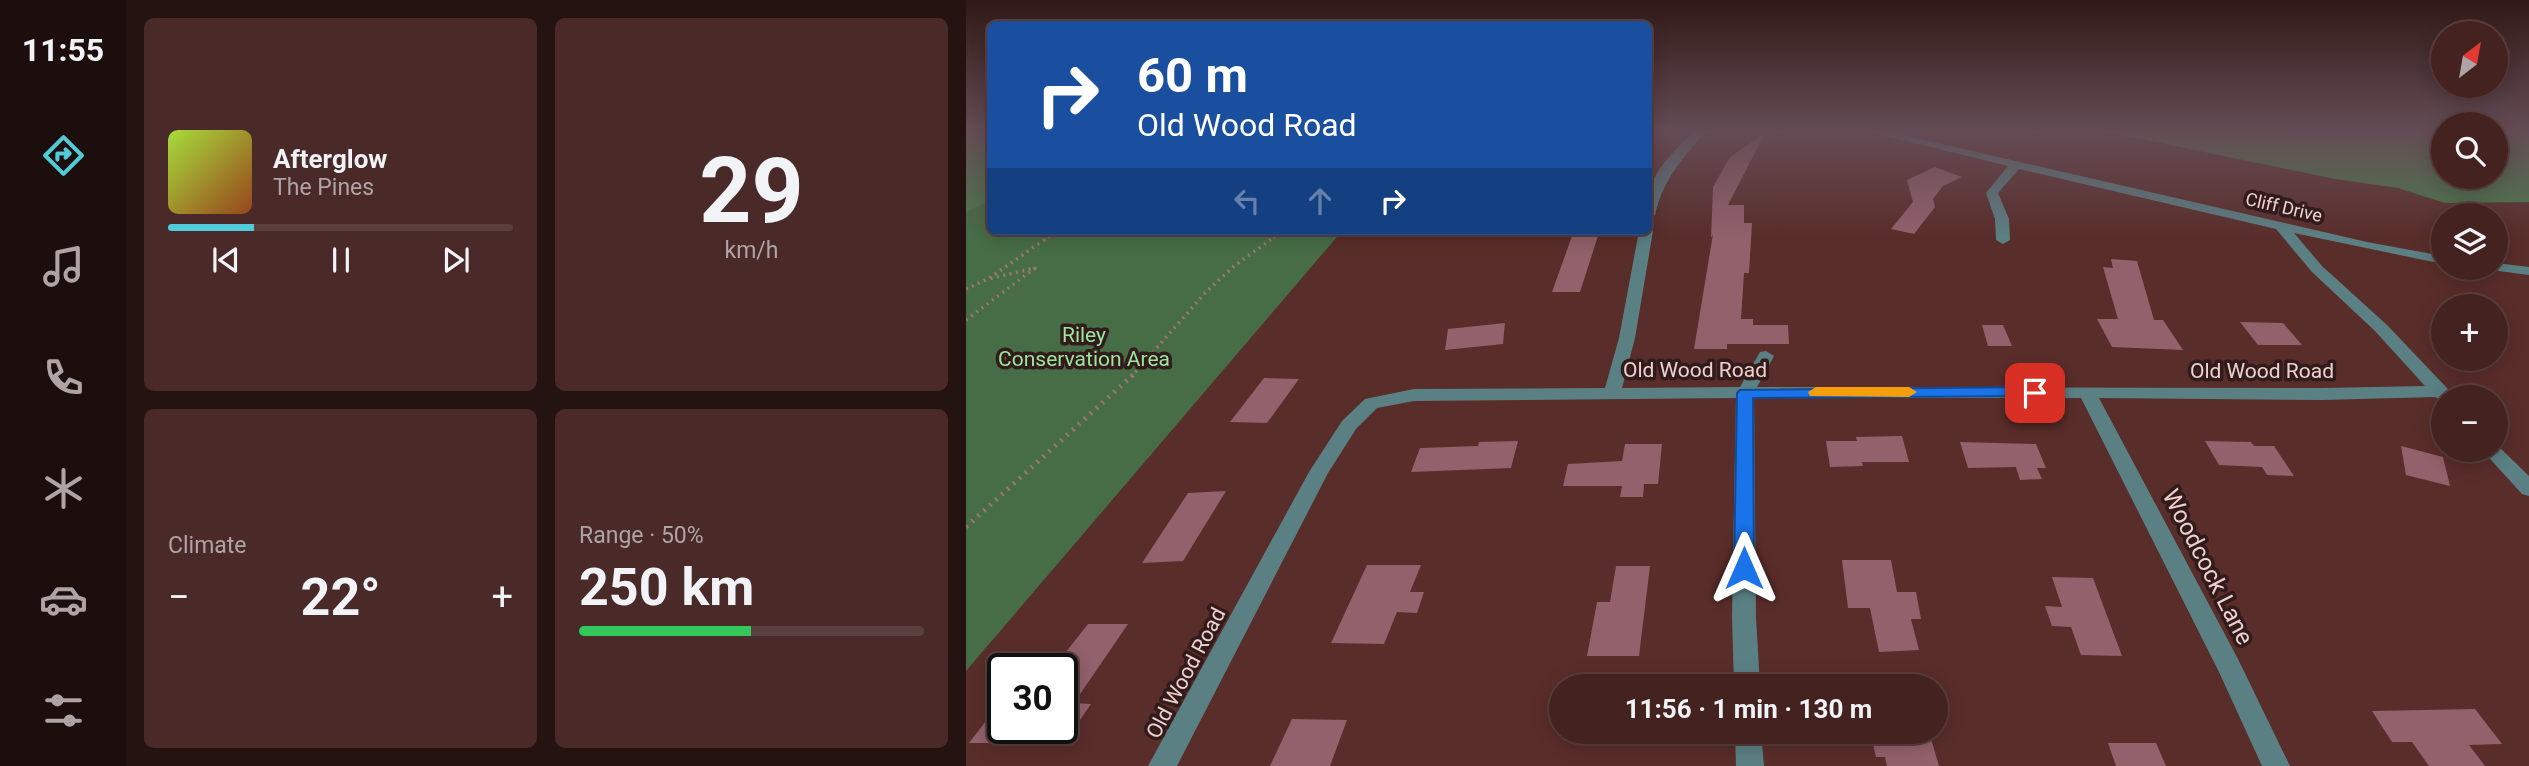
<!DOCTYPE html>
<html lang="en">
<head>
<meta charset="utf-8">
<style>
	:root { --surface:#432220; --page:#4a2a29; --text:#f1f3f6; --muted:#afa4a5; --line:#5b3f3e; --accent:#52cbd8 }
	body { margin:0; font-family:Roboto,sans-serif; background:var(--page); color:var(--text); height:100vh; display:flex; flex-direction:column; font-size:26px; white-space:nowrap }
	* { box-sizing:border-box; margin:0 }
	p { font-size:23px; color:var(--muted) }
	.icon { flex:none; width:38px; height:38px; fill:none; stroke:currentColor; stroke-width:2; stroke-linecap:round; stroke-linejoin:round }
	.map { position:relative; flex:1; overflow:hidden }
	.panel { display:flex; flex-direction:column; gap:18px; padding:18px; background:#251312; width:840px }
	.panel>* { flex:none }
	.top-card { position:absolute; left:21px; top:21px; width:665px; height:214px; border-radius:10px; box-shadow:0 4px 18px #0003,0 0 0 2px var(--line); background:#1a4fa0; color:#fff; overflow:hidden }
	.needle { width:46px; rotate:31deg }
	.tools { position:absolute; left:1465px; top:21px; display:grid; gap:14px }
	.tools a { display:grid; place-items:center; width:77px; height:77px; border-radius:50%; background:var(--surface); box-shadow:0 4px 18px #0003,0 0 0 2px var(--line); font-size:35px }
	.speed { position:absolute; left:21px; top:653px; display:flex; gap:14px; font-size:35px; font-weight:700; text-align:center }
	.speed>* { display:grid; place-content:center; width:91px; height:91px; border-radius:50%; background:var(--surface); box-shadow:0 4px 18px #0003,0 0 0 2px var(--line); line-height:1 }
	.speed .limit { border:4px solid #111; border-radius:10px; background:#fff; color:#111 }
	.pin { position:absolute; display:grid; place-items:center; width:60px; height:60px; color:#fff; margin:-30px; border-radius:14px; box-shadow:0 4px 10px #0006 }
	.me { position:absolute; width:77px; margin:-38px; rotate:0deg; stroke-linejoin:round; filter:drop-shadow(0 0 5px #0008) }
	.turn { display:flex; align-items:center; gap:24px; height:147px; padding:0 35px; font-size:32px }
	.turn .icon { width:91px; height:91px; stroke-width:2.5 }
	.turn b { display:block; font-size:49px; line-height:60px }
	.lanes { display:flex; align-items:center; height:66px; padding:0 35px; background:#0003; justify-content:center; gap:35px; direction:ltr }
	.lanes .off { opacity:.35 }
	.big { font-size:52px; font-weight:700; line-height:1.1 }
	.panel .card { flex:1; display:flex; flex-direction:column; justify-content:center; gap:10px; min-width:0; padding:0 24px; border-radius:10px; background:var(--page) }
	.panel .dial { align-items:center; gap:0 }
	.dial b { font-size:91px; line-height:1 }
	.song { display:flex; align-items:center; gap:21px }
	.cover { width:84px; height:84px; border-radius:10px; background:linear-gradient(135deg,hsl(80 70% 55%),hsl(20 70% 35%)) }
	.played { height:7px; border-radius:4px; background:linear-gradient(90deg,var(--accent) 25%,var(--line) 25%) }
	.keys { display:flex; justify-content:space-around; direction:ltr }
	.heat { display:flex; justify-content:space-between; align-items:center; font-size:38px; direction:ltr }
	.charge { height:10px; border-radius:5px; background:linear-gradient(90deg,#34c759 50%,var(--line) 0) }
	.panel .tiles { flex:1; display:grid; gap:18px; grid-template-columns:repeat(2,1fr) }
	.trip { position:absolute; left:583px; top:674px; width:399px; height:70px; border-radius:35px; background:var(--surface); box-shadow:0 4px 18px #0003,0 0 0 2px var(--line); font-weight:700; line-height:70px; text-align:center }
	main { display:flex; flex:1; min-height:0 }
	.tab-bar { display:flex; flex-direction:column; width:126px; justify-content:space-around; align-items:center; background:#1b0e0d; color:var(--muted) }
	.tab-bar .icon { width:49px; height:49px }
	.tab-bar .selected { color:var(--accent) }
	.tab-bar b { font-size:32px; color:var(--text) }
	.map>svg:first-child { display:block }
	.green { fill:#476d47 }
	.forest { fill:#4a7c4c }
	.building { fill:#92616c }
	.lines { fill:none; stroke-linecap:round; stroke-linejoin:round }
	.path-far2 { stroke:#9b7673; stroke-width:2.5; stroke-dasharray:1 3.5; stroke-linecap:butt }
	.path-far1 { stroke:#9b7673; stroke-width:3.5; stroke-dasharray:2 4.5; stroke-linecap:butt }
	.path { stroke:#9b7673; stroke-width:5; stroke-dasharray:2 6; stroke-linecap:butt }
	.minor { fill:#5b8084; fill-rule:evenodd }
	.route { fill:#1a73e8; stroke:#114b97; stroke-width:2 }
	.slow { fill:#f59e0b }
	.labels { text-anchor:middle; dominant-baseline:central; stroke-width:7; stroke-linejoin:round; paint-order:stroke }
	.far-street-label { font-size:18px; fill:#eed1ce; stroke:#311c1b }
	.park-label { font-size:21px; fill:#9ce59c; stroke:#311c1b }
	.street-label { font-size:21px; fill:#eed1ce; stroke:#311c1b }
	.near-street-label { font-size:24px; fill:#eed1ce; stroke:#311c1b }
</style>
</head>
<body>
<main>
<nav class="tab-bar">
<b>11:55</b>
<svg class="icon selected" aria-label="directions" viewBox="0 0 24 24"><path d="M12 3l9 9-9 9-9-9zM9 14v-3h6M13 9l2 2-2 2"/></svg>
<svg class="icon" aria-label="music" viewBox="0 0 24 24"><path d="M9 18V5l10-2v13"/><circle cx="6" cy="18" r="3"/><circle cx="16" cy="16" r="3"/></svg>
<svg class="icon" aria-label="phone" viewBox="0 0 24 24"><path d="M5 4h4l2 5-3 2q2 4 5 5l2-3 5 2v4C11 20 4 13 5 4z"/></svg>
<svg class="icon" aria-label="climate" viewBox="0 0 24 24"><path d="M12 3v18M4 7l16 10M4 17L20 7"/></svg>
<svg class="icon" aria-label="car" viewBox="0 0 24 24"><path d="M5 17H2v-5l4-1 3-4h7l3 4 3 1v5h-3M9 17h6M6 11h13"/><circle cx="7" cy="17" r="2"/><circle cx="17" cy="17" r="2"/></svg>
<svg class="icon" aria-label="filters" viewBox="0 0 24 24"><path d="M4 7h16M4 17h16"/><circle cx="9" cy="7" r="2"/><circle cx="15" cy="17" r="2"/></svg>
</nav>
<section class="panel">
<div class="tiles">
<div class="card">
<div class="song"><i class="cover"></i><div><b>Afterglow</b><p>The Pines</p></div></div>
<div class="played"></div>
<div class="keys"><svg class="icon" aria-label="previous" viewBox="0 0 24 24"><path d="M18 5L8 12l10 7zM5 5v14"/></svg><svg class="icon" aria-label="pause" viewBox="0 0 24 24"><path d="M8 5v14M16 5v14"/></svg><svg class="icon" aria-label="next" viewBox="0 0 24 24"><path d="M6 5l10 7-10 7zM19 5v14"/></svg></div>
</div>
<div class="card dial"><b>29</b><p>km/h</p></div>
<div class="card"><p>Climate</p>
<div class="heat"><a>−</a><b class="big">22°</b><a>+</a></div>
</div>
<div class="card"><p>Range · 50%</p><b class="big">250 km</b><div class="charge"></div></div>
</div>
</section>
<div class="map">
<svg width="1563" height="766" viewBox="0 0 1563 766">
	<rect width="100%" height="100%" fill="#592d2a"/>
	<polygon class="green" points="0,131 24,131 24,231 376,231 0,671"/>
	<g class="forest">
		<polygon points="0,131 24,131 24,200 0,212"/>
		<polygon points="1137,131 1477,131 1477,177 1530,177 1530,131 1563,131 1563,202 1479,203 1432,188 1369,179"/>
	</g>
	<g class="building">
		<polygon points="799,133 762,205 778,205 778,223 786,223 783,273 778,273 775,319 787,319 787,325 822,325 823,344 761,344 761,349 728,349 747,234 745,238 747,187 764,157"/>
		<polygon points="969,167 996,177 977,186 967,199 969,207 948,234 925,229 947,202 941,180"/>
		<polygon points="606,236 632,236 614,292 586,292"/>
		<polygon points="1145,259 1171,261 1188,320 1197,320 1217,350 1146,347 1131,319 1152,319 1137,267 1147,268"/>
		<polygon points="1274,322 1317,323 1336,345 1292,345"/>
		<polygon points="539,323 537,344 479,350 482,329"/>
		<polygon points="1016,325 1037,325 1046,346 1022,346"/>
		<polygon points="298,378 333,379 301,423 264,422"/>
		<polygon points="936,436 943,462 896,462 897,466 864,467 860,441 891,441 890,437"/>
		<polygon points="552,441 545,468 445,472 454,448 512,446 513,442"/>
		<polygon points="1239,441 1285,442 1288,446 1308,446 1328,476 1301,475 1296,467 1253,465"/>
		<polygon points="994,442 1070,444 1080,468 1071,468 1076,479 1054,480 1050,467 1002,468"/>
		<polygon points="659,444 696,444 692,484 678,484 677,497 654,497 656,486 597,486 602,464 656,461"/>
		<polygon points="1435,446 1477,457 1484,486 1440,475"/>
		<polygon points="260,491 217,561 176,563 222,493"/>
		<polygon points="876,560 925,560 931,592 950,592 955,619 945,619 953,650 913,652 904,608 882,608"/>
		<polygon points="401,565 455,565 444,592 458,592 451,613 431,612 418,644 365,643"/>
		<polygon points="650,566 684,566 673,656 621,656 631,602 644,602"/>
		<polygon points="1086,577 1127,578 1156,656 1115,655 1105,627 1086,626 1079,606 1096,607"/>
		<polygon points="122,624 162,624 108,703 125,704 96,746 96,657"/>
		<polygon points="37,699 37,743 3,743"/>
		<polygon points="1509,709 1536,744 1503,745 1519,766 1463,766 1446,742 1426,742 1406,711"/>
		<polygon points="326,719 381,720 364,766 304,766"/>
		<polygon points="904,732 963,732 973,766 921,766 919,757 910,757"/>
		<polygon points="1142,743 1190,743 1200,766 1150,766"/>
	</g>
	<g class="lines">
		<g class="path-far2">
			<polyline points="79,240 92,231"/>
			<polyline points="304,240 317,231"/>
		</g>
		<g class="path-far1">
			<polyline points="0,289 22,279 81,238"/>
			<polyline points="0,320 69,268 22,279"/>
			<polyline points="165,377 240,292 267,267 307,238"/>
		</g>
		<polyline class="path" points="0,527 167,375"/>
		<g class="minor">
			<path d="M729 131H740C717 158 697 179 689 215L682 219C682 210 681 199 683 190 691 167 711 147 729 131Z"/>
			<polygon points="900,131 919,131 1401,242 1477,256 1477,264 1328,233 1356,266 1421,325 1480,387 1488,397 1477,397 1477,402 1469,397 1356,400 1133,398 1272,659 1324,766 1296,766 1253,672 1115,398 788,398 790,617 794,686 768,686 766,617 770,398 448,401 411,408 390,429 362,473 211,766 182,766 343,472 376,421 399,399 448,389 639,388 653,338 673,231 682,231 682,228 687,231 669,338 656,388 774,387 794,352 800,351 808,356 791,387 1356,388 1459,386 1409,331 1346,272 1310,229 1053,169 1032,193 1043,219 1044,240 1037,244 1030,240 1029,219 1020,193 1042,166"/>
			<polygon points="1530,263 1563,267 1563,275 1525,270 1523,268 1530,268"/>
			<polygon points="1530,444 1563,476 1563,496 1556,494 1516,450 1530,450"/>
			<polygon points="769,732 795,732 798,766 770,766"/>
		</g>
	</g>
	<linearGradient id="sky" x2="0" y2="1"><stop stop-color="#311917"/><stop offset="0.55" stop-color="#644c55"/><stop offset="1" stop-color="#644c55" stop-opacity="0"/></linearGradient>
	<rect width="1563" height="238" fill="url(#sky)"/>
	<polygon class="route" points="1069,387 1075,389 1077,393 1075,396 787,398 788,568 785,574 778,576 771,574 768,568 771,393 774,390"/>
	<polygon class="slow" points="850,387 943,387 951,392 943,397 844,396 842,392"/>
	<g class="labels">
		<g class="far-street-label">
			<text transform="translate(1318 207) rotate(13)">Cliff Drive</text>
		</g>
		<g class="park-label">
			<text x="118" y="335">Riley<tspan x="118" dy="24">Conservation Area</tspan></text>
		</g>
		<g class="street-label">
			<text x="729" y="370">Old Wood Road</text>
			<text x="1296" y="371">Old Wood Road</text>
			<text transform="translate(220 673) rotate(-62)">Old Wood Road</text>
		</g>
		<g class="near-street-label">
			<text transform="translate(1242 567) rotate(63)">Woodcock Lane</text>
		</g>
	</g>
</svg>
<div class="tools">
<a><svg class="needle" viewBox="-14 -14 28 28"><path d="M0-13l5 13h-10z" fill="#e53935"/><path d="M0 13l5-13h-10z" fill="#afa4a5"/></svg></a>
<a><svg class="icon" aria-label="search" viewBox="0 0 24 24"><circle cx="10" cy="10" r="6"/><path d="M15 15l6 6"/></svg></a>
<a><svg class="icon" aria-label="layers" viewBox="0 0 24 24"><path d="M12 4l9 5-9 5-9-5zM3 14l9 5 9-5"/></svg></a>
<a>+</a>
<a>−</a>
</div>
<div class="speed"><div class="limit">30</div></div>
<div class="pin" style="left:1069px;top:393px;background:#d93025"><svg class="icon" aria-label="arrive" viewBox="0 0 24 24"><path d="M6 21V4h12l-3 4 3 4H6"/></svg></div>
<svg class="me" style="left:778px;top:568px" viewBox="-20 -20 40 40"><path d="M0-17L14 15 0 8-14 15z" fill="#1a73e8" stroke="#fff" stroke-width="4"/></svg>
<div class="trip">11:56 · 1 min · 130 m</div>
<div class="top-card">
<div class="turn"><svg class="icon" aria-label="right" viewBox="0 0 24 24"><path d="M7 20v-9h11M14 6l5 5-5 5"/></svg><div><b>60 m</b>Old Wood Road</div></div>
<div class="lanes"><svg class="icon off" aria-label="left" viewBox="0 0 24 24"><path d="M17 20v-9H6M10 6l-5 5 5 5"/></svg><svg class="icon off" aria-label="ahead" viewBox="0 0 24 24"><path d="M12 20V5M6 11l6-6 6 6"/></svg><svg class="icon" aria-label="right" viewBox="0 0 24 24"><path d="M7 20v-9h11M14 6l5 5-5 5"/></svg></div>
</div>
</div>
</main>
</body>
</html>
